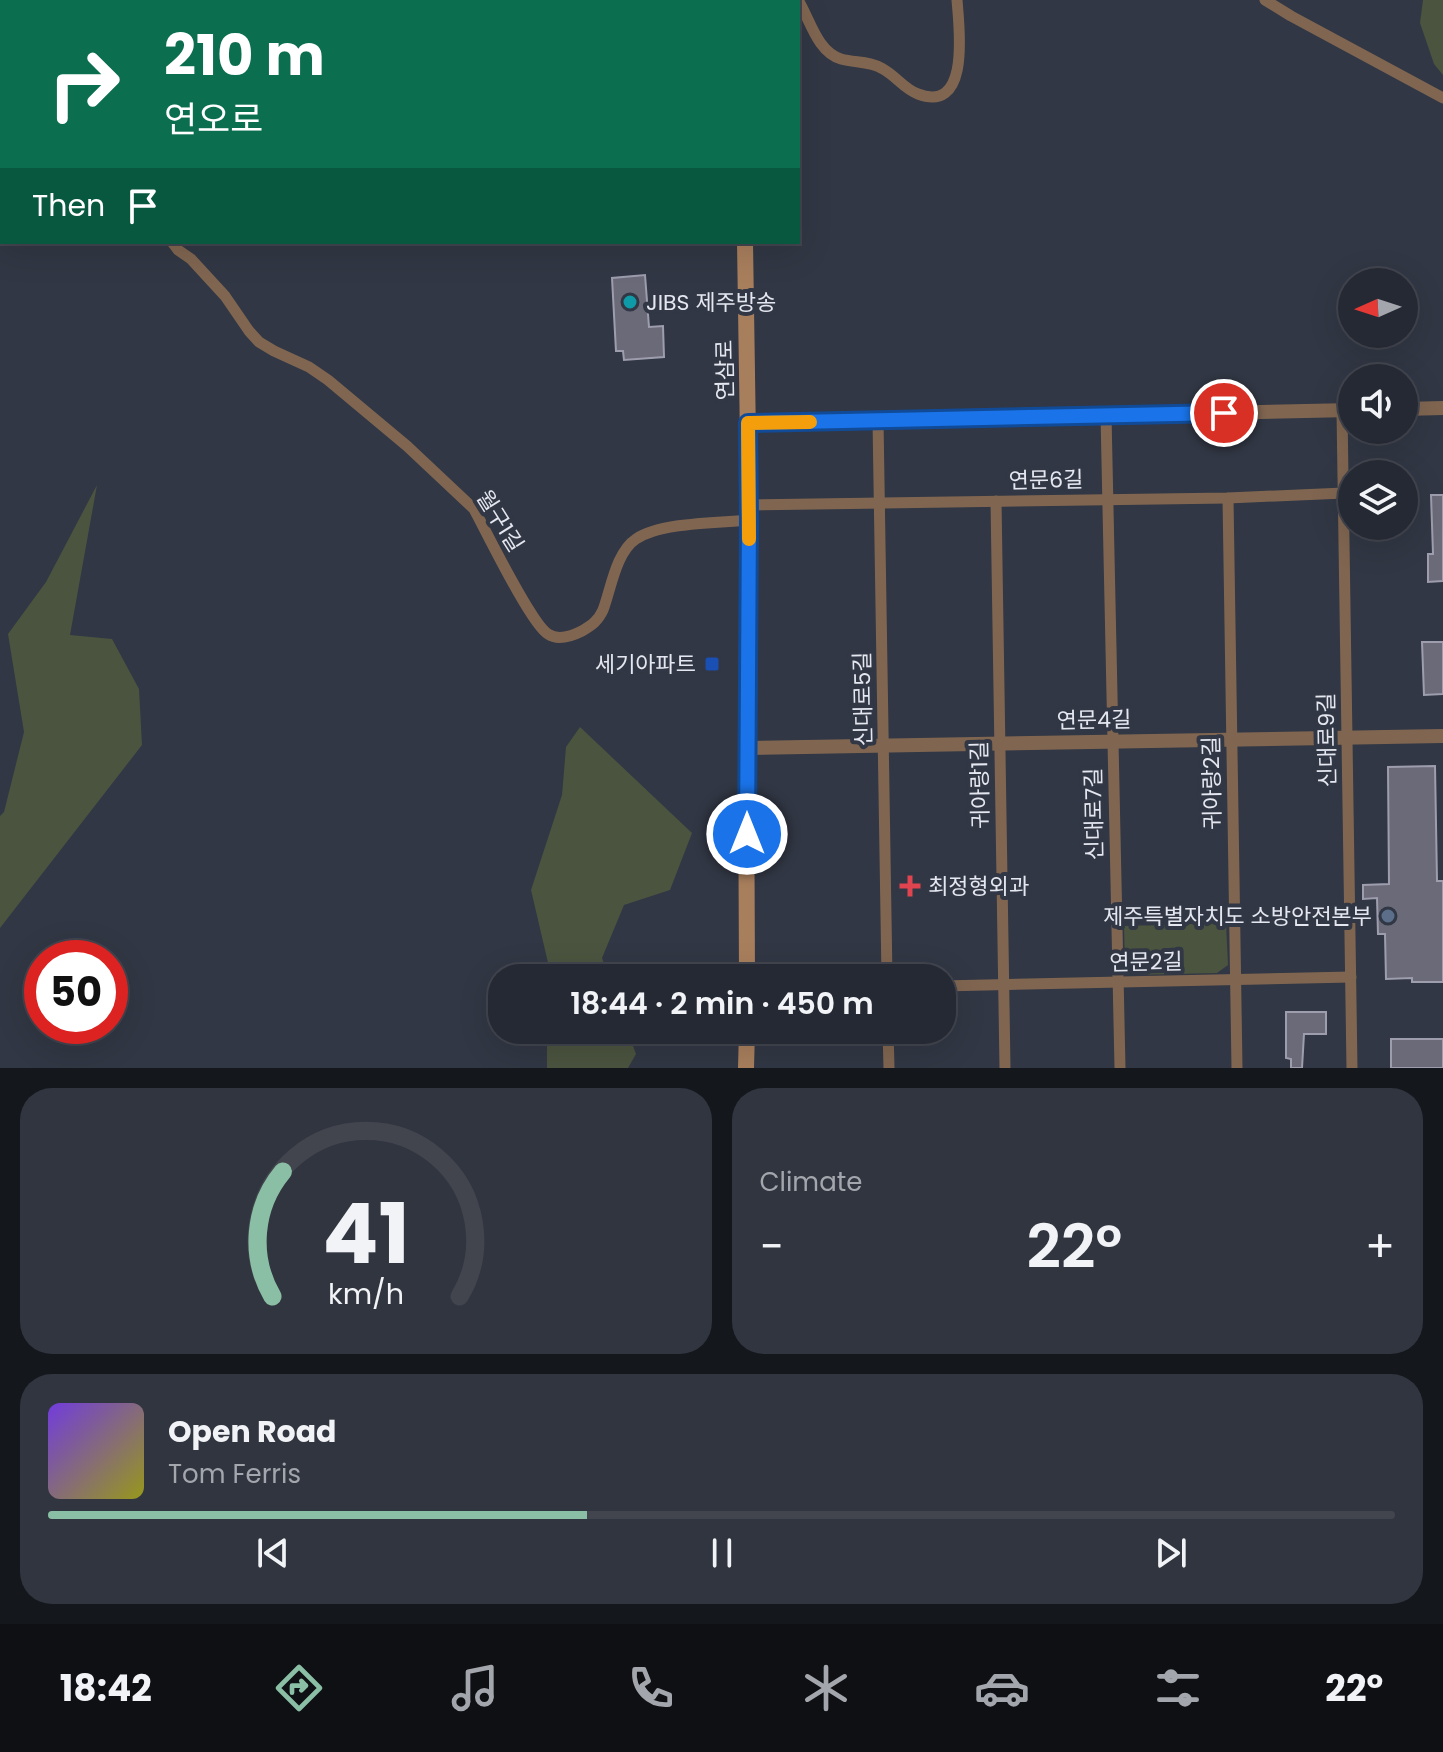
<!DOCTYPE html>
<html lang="en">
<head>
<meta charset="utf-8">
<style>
	:root { --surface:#252933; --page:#31353f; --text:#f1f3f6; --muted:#a3a6ac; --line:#42454e; --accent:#8abfa5 }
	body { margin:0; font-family:Poppins,"Noto Sans KR",sans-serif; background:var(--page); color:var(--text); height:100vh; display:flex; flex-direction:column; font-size:30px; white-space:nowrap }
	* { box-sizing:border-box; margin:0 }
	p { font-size:26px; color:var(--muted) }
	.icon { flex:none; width:44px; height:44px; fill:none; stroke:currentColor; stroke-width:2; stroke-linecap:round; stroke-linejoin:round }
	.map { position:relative; height:1068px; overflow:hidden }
	.sheet { display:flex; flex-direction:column; gap:20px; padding:20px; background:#14171c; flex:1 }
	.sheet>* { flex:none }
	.guide { position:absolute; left:0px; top:0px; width:800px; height:244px; box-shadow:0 8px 32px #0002,0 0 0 2px var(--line); background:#0b6e4f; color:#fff; overflow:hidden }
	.needle { width:52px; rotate:267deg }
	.fabs { position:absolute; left:1338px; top:268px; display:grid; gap:16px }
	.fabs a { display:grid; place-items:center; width:80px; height:80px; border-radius:50%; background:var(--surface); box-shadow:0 8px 32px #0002,0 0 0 2px var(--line); font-size:40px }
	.speed { position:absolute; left:24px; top:940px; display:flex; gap:16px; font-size:40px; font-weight:700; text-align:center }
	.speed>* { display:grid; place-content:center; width:104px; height:104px; border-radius:50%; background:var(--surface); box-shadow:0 8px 32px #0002,0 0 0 2px var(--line); line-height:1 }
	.speed .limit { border:12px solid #d22; background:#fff; color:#111 }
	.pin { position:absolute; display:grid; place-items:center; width:68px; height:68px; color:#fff; margin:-34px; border:4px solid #fff; border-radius:50%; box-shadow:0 2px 8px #0007 }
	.me { position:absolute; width:88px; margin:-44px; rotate:0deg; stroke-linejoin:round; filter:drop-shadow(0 0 6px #0008) }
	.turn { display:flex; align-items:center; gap:28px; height:168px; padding:0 32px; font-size:36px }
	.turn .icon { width:104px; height:104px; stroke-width:2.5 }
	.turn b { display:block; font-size:56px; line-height:68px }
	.then { display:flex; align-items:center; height:76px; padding:0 32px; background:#0003; gap:16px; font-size:30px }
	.big { font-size:60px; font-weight:600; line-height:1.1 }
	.sheet .tile { flex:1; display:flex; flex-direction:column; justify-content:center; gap:12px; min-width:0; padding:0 28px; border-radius:32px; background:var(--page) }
	.sheet .dial { align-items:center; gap:0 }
	.dial svg { height:208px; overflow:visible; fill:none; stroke:var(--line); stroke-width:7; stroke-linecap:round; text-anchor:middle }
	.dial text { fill:var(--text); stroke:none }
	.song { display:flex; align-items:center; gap:24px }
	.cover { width:96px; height:96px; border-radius:12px; background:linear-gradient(135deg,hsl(260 70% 55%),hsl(60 70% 35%)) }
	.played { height:8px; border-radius:4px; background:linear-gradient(90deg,var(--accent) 40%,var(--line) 40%) }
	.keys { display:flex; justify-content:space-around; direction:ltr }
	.heat { display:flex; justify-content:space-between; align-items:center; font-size:44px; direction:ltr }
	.sheet .tiles { flex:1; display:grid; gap:20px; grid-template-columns:1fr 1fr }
	.tile:last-child { grid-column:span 2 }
	.trip { position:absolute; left:488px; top:964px; width:468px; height:80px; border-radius:32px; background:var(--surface); box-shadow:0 8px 32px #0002,0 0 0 2px var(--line); font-weight:600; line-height:80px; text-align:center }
	.menu { display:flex; height:128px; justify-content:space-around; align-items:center; background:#0f1014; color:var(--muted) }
	.menu .icon { width:56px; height:56px }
	.menu .on { color:var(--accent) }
	.menu b { font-size:36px; color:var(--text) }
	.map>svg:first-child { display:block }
	.green { fill:#4b543f }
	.building { fill:#6a6a79; stroke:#9d9dae; stroke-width:2 }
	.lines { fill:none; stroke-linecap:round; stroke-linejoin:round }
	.minor { stroke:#806651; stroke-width:11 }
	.tertiary { stroke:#806651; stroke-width:14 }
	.secondary { stroke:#a87f5d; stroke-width:16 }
	.route-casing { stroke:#114b97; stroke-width:20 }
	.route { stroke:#1a73e8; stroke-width:14 }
	.slow { stroke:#f59e0b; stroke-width:14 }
	.culture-dot { fill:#0f9aa8; stroke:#313744; stroke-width:3 }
	.transit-dot { fill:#1a4fb4; stroke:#313744; stroke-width:3 }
	.health-dot { fill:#e0444e; stroke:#313744; stroke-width:3 }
	.service-dot { fill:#5c6f8a; stroke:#313744; stroke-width:3 }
	.labels { text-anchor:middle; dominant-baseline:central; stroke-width:8; stroke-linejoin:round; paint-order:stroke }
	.poi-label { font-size:22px; fill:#e4e7f0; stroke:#313744; text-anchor:start }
	.street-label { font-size:22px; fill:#e4e7f0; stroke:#313744 }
</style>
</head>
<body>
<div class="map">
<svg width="1443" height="1068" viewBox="0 0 1443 1068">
	<rect width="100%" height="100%" fill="#313744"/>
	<g class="green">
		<polygon points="1423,0 1443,0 1443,75 1434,64 1420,23"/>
		<polygon points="97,485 70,635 112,639 139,689 142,745 0,928 0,816 4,812 24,732 8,634 46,582"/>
		<polygon points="580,727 692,833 670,890 624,905 602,958 609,978 549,978 549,967 531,890 562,795 566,747"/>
		<polygon points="1226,923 1228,965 1217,973 1134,975 1125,969 1124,926"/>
		<polygon points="547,1030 627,1030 636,1054 628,1068 547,1068"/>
	</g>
	<g class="building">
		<polygon points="645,275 649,327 663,326 664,357 624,360 623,351 616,351 612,278"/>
		<polygon points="1431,495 1443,495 1443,581 1428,582 1428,554 1433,554"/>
		<polygon points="1422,642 1443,642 1443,694 1424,695"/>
		<polygon points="1435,766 1437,881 1443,881 1443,982 1412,982 1412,978 1386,979 1385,934 1378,934 1377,898 1363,899 1363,885 1389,884 1388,767"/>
		<polygon points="1286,1012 1326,1012 1326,1034 1304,1034 1302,1068 1291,1068 1291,1059 1286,1058"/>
		<rect x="1391" y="1039" width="52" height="29"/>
	</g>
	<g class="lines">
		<g class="minor">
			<polyline points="91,0 91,2"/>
			<path d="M798 0C810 19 817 52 841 59 855 63 870 61 883 69 896 76 904 89 918 94 971 114 959 27 957 0"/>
			<polyline points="1265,0 1291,16 1443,98"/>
			<polyline points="0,239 2,238"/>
			<path d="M172 242 178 250 191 259 225 296 249 331 259 342 274 351 309 367 328 380 407 446 474 509C486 531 531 624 548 634 558 641 572 636 582 631 592 625 598 621 603 610 611 589 616 552 636 539 661 522 719 523 749 520"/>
			<polyline points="1342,411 1352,1068"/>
			<polyline points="1106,415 1120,1068"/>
			<polyline points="878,420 887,978"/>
			<polyline points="1228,498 1237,1068"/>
			<polyline points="996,501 1005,1068"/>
			<polyline points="749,505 1228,498 1344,493"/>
			<polyline points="942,986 1351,977"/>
			<polyline points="888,1030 889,1068"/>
		</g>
		<g class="tertiary">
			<polyline points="1404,409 1443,408"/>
			<polyline points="748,423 1352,410"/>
			<polyline points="746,748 1443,736"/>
		</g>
		<g class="secondary">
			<polyline points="748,2 748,0"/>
			<polyline points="745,242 749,505 746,748 747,978"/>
			<polyline points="746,1068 747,1030"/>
		</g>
	</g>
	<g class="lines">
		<g class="route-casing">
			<polyline id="route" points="747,834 749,520 748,423 1224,413"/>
		</g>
		<use href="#route" class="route"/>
		<polyline class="slow" points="749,539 748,423 810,422"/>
	</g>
	<circle class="culture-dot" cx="630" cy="302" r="8"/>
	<rect class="transit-dot" x="704" y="656" width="16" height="16" rx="4"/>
	<path class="health-dot" d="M906 874h8v8h8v8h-8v8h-8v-8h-8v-8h8z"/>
	<circle class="service-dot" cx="1388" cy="916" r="8"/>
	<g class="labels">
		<g class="poi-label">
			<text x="646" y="302">JIBS 제주방송</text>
			<text x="696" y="664" text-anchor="end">세기아파트</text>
			<text x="928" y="886">최정형외과</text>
			<text x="1372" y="916" text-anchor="end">제주특별자치도 소방안전본부</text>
		</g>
		<g class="street-label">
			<text transform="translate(725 370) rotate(-91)">연삼로</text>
			<text transform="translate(1046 480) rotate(-1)">연문6길</text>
			<text transform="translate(500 521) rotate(58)">월구1길</text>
			<text transform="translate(863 699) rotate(-91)">신대로5길</text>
			<text transform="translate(1094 720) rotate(-1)">연문4길</text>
			<text transform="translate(1327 740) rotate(-91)">신대로9길</text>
			<text transform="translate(1212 783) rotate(-91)">귀아랑2길</text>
			<text transform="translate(980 785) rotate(-91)">귀아랑1길</text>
			<text transform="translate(1094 814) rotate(-91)">신대로7길</text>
			<text transform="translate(1146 962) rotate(-1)">연문2길</text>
		</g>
	</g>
</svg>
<div class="fabs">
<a><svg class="needle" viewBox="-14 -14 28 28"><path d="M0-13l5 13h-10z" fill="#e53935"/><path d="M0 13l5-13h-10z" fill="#a3a6ac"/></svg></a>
<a><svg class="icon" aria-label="sound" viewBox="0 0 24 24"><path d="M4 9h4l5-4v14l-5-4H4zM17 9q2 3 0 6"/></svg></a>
<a><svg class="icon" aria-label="layers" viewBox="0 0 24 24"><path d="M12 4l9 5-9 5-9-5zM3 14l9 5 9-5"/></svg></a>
</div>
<div class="speed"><div class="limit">50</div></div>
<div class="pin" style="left:1224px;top:413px;background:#d93025"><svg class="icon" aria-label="arrive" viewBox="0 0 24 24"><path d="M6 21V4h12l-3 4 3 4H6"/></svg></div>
<svg class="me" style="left:747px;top:834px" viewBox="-20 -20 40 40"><circle r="17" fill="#1a73e8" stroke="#fff" stroke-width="3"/><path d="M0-11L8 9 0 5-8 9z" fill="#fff"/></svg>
<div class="trip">18:44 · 2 min · 450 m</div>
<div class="guide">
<div class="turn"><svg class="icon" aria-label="right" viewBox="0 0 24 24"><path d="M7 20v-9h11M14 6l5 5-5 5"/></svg><div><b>210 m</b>연오로</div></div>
<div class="then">Then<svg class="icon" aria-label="arrive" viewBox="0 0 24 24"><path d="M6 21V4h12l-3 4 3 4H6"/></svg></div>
</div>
</div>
<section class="sheet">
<div class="tiles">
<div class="tile dial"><svg viewBox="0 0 100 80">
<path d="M14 69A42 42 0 1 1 86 69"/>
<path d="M14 69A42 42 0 0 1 18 21" stroke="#8abfa5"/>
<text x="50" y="56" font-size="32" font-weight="700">41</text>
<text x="50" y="72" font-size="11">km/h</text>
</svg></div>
<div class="tile"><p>Climate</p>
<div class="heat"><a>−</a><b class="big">22°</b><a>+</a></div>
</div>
<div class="tile">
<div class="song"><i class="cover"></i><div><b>Open Road</b><p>Tom Ferris</p></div></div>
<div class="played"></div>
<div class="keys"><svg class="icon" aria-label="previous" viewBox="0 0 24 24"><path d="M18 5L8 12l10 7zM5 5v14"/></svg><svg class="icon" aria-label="pause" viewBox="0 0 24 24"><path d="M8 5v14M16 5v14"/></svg><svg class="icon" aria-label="next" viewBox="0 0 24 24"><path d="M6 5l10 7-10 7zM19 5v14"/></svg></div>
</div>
</div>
</section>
<nav class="menu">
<b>18:42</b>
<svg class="icon on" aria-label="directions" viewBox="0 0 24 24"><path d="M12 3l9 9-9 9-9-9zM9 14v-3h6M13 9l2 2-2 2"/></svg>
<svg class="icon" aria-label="music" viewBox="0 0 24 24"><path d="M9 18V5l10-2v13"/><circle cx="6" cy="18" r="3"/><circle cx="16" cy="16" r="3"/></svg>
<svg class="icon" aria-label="phone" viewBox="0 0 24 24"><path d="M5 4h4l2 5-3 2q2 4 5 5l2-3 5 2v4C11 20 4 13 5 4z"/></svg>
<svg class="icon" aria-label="climate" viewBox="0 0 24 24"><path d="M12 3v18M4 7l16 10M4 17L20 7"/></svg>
<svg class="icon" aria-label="car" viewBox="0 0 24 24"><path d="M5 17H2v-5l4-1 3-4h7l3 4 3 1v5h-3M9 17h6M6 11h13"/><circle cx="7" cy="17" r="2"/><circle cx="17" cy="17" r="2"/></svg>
<svg class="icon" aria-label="filters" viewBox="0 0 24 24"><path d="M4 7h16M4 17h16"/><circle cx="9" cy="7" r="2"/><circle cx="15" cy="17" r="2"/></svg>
<b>22°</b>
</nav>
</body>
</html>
